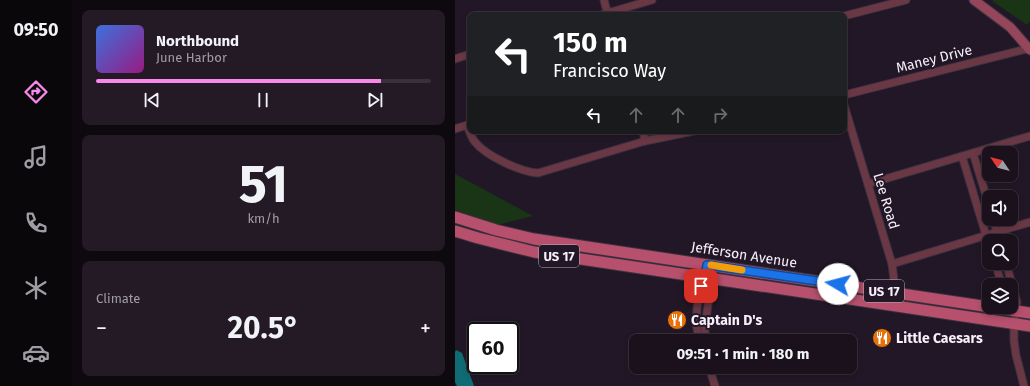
<!DOCTYPE html>
<html lang="en">
<head>
<meta charset="utf-8">
<style>
	:root { --surface:#1a111c; --page:#231a25; --text:#f1f3f6; --muted:#9f9da3; --line:#38313b; --accent:#f888ea }
	body { margin:0; font-family:"Fira Sans",sans-serif; background:var(--page); color:var(--text); height:100vh; display:flex; flex-direction:column; font-size:15px; white-space:nowrap }
	* { box-sizing:border-box; margin:0 }
	p { font-size:13px; color:var(--muted) }
	.icon { flex:none; width:22px; height:22px; fill:none; stroke:currentColor; stroke-width:2; stroke-linecap:round; stroke-linejoin:round }
	.map { position:relative; flex:1; overflow:hidden }
	.drawer { display:flex; flex-direction:column; gap:10px; padding:10px; background:#0e090f; width:383px }
	.drawer>* { flex:none }
	.hud { position:absolute; left:12px; top:12px; width:380px; height:122px; border-radius:8px; box-shadow:0 2px 6px #0003,0 0 0 1px var(--line); background:#202124; color:#fff; overflow:hidden }
	.needle { width:26px; rotate:305deg }
	.controls { position:absolute; left:527px; top:146px; display:grid; gap:8px }
	.controls a { display:grid; place-items:center; width:36px; height:36px; border-radius:8px; background:var(--surface); box-shadow:0 2px 6px #0003,0 0 0 1px var(--line); font-size:20px }
	.speed { position:absolute; left:12px; top:322px; display:flex; gap:8px; font-size:20px; font-weight:700; text-align:center }
	.speed>* { display:grid; place-content:center; width:52px; height:52px; border-radius:50%; background:var(--surface); box-shadow:0 2px 6px #0003,0 0 0 1px var(--line); line-height:1 }
	.speed .limit { border:2px solid #111; border-radius:6px; background:#fff; color:#111 }
	.pin { position:absolute; display:grid; place-items:center; width:34px; height:34px; color:#fff; margin:-17px; border-radius:8px; box-shadow:0 2px 6px #0006 }
	.me { position:absolute; width:44px; margin:-22px; rotate:278deg; stroke-linejoin:round; filter:drop-shadow(0 0 3px #0008) }
	.turn { display:flex; align-items:center; gap:14px; height:84px; padding:0 20px; font-size:18px }
	.turn .icon { width:52px; height:52px; stroke-width:2.5 }
	.turn b { display:block; font-size:28px; line-height:34px }
	.lanes { display:flex; align-items:center; height:38px; padding:0 20px; background:#0003; justify-content:center; gap:20px; direction:ltr }
	.lanes .off { opacity:.35 }
	.big { font-size:30px; font-weight:700; line-height:1.1 }
	.drawer .card { flex:1; display:flex; flex-direction:column; justify-content:center; gap:6px; min-width:0; padding:0 14px; border-radius:8px; background:var(--page) }
	.drawer .dial { align-items:center; gap:0 }
	.dial b { font-size:52px; line-height:1 }
	.song { display:flex; align-items:center; gap:12px }
	.cover { width:48px; height:48px; border-radius:6px; background:linear-gradient(135deg,hsl(220 70% 55%),hsl(310 70% 35%)) }
	.played { height:4px; border-radius:2px; background:linear-gradient(90deg,var(--accent) 85%,var(--line) 85%) }
	.keys { display:flex; justify-content:space-around; direction:ltr }
	.heat { display:flex; justify-content:space-between; align-items:center; font-size:22px; direction:ltr }
	.trip { position:absolute; left:174px; top:334px; width:228px; height:40px; border-radius:8px; background:var(--surface); box-shadow:0 2px 6px #0003,0 0 0 1px var(--line); font-weight:700; line-height:40px; text-align:center }
	main { display:flex; flex:1; min-height:0 }
	.menu { display:flex; flex-direction:column; width:72px; justify-content:space-around; align-items:center; background:#0a070b; color:var(--muted) }
	.menu .icon { width:28px; height:28px }
	.menu .on { color:var(--accent) }
	.menu b { font-size:18px; color:var(--text) }
	.map>svg:first-child { display:block }
	.green { fill:#1a3416 }
	.water { fill:#106c74 }
	.lines { fill:none; stroke-linecap:round; stroke-linejoin:round }
	.minor-casing { stroke:#3c313f; stroke-width:9 }
	.secondary-casing { stroke:#3c313f; stroke-width:11 }
	.primary-casing { stroke:#3c313f; stroke-width:13 }
	.minor { stroke:#6a3844; stroke-width:7 }
	.secondary { stroke:#95465a; stroke-width:9 }
	.primary { stroke:#b6506c; stroke-width:11 }
	.route-casing { stroke:#114b97; stroke-width:10 }
	.route { stroke:#1a73e8; stroke-width:7 }
	.slow { stroke:#f59e0b; stroke-width:7 }
	.labels { text-anchor:middle; dominant-baseline:central; stroke-width:4; stroke-linejoin:round; paint-order:stroke }
	.shield { fill:#221726; stroke:#b7aeba; stroke-width:1 }
	.shield-label { font-size:13px; font-weight:bold; fill:#f7effa }
	.street-label { font-size:14px; fill:#f7effa; stroke:#221726 }
	.poi-label { font-size:14px; font-weight:bold; fill:#f7effa; stroke:#221726; text-anchor:start }
</style>
</head>
<body>
<main>
<nav class="menu">
<b>09:50</b>
<svg class="icon on" aria-label="directions" viewBox="0 0 24 24"><path d="M12 3l9 9-9 9-9-9zM9 14v-3h6M13 9l2 2-2 2"/></svg>
<svg class="icon" aria-label="music" viewBox="0 0 24 24"><path d="M9 18V5l10-2v13"/><circle cx="6" cy="18" r="3"/><circle cx="16" cy="16" r="3"/></svg>
<svg class="icon" aria-label="phone" viewBox="0 0 24 24"><path d="M5 4h4l2 5-3 2q2 4 5 5l2-3 5 2v4C11 20 4 13 5 4z"/></svg>
<svg class="icon" aria-label="climate" viewBox="0 0 24 24"><path d="M12 3v18M4 7l16 10M4 17L20 7"/></svg>
<svg class="icon" aria-label="car" viewBox="0 0 24 24"><path d="M5 17H2v-5l4-1 3-4h7l3 4 3 1v5h-3M9 17h6M6 11h13"/><circle cx="7" cy="17" r="2"/><circle cx="17" cy="17" r="2"/></svg>
</nav>
<section class="drawer">
<div class="card">
<div class="song"><i class="cover"></i><div><b>Northbound</b><p>June Harbor</p></div></div>
<div class="played"></div>
<div class="keys"><svg class="icon" aria-label="previous" viewBox="0 0 24 24"><path d="M18 5L8 12l10 7zM5 5v14"/></svg><svg class="icon" aria-label="pause" viewBox="0 0 24 24"><path d="M8 5v14M16 5v14"/></svg><svg class="icon" aria-label="next" viewBox="0 0 24 24"><path d="M6 5l10 7-10 7zM19 5v14"/></svg></div>
</div>
<div class="card dial"><b>51</b><p>km/h</p></div>
<div class="card"><p>Climate</p>
<div class="heat"><a>−</a><b class="big">20.5°</b><a>+</a></div>
</div>
</section>
<div class="map">
<svg width="575" height="386" viewBox="0 0 575 386">
	<rect width="100%" height="100%" fill="#221726"/>
	<g class="green">
		<polygon points="538,0 575,0 575,21 572,25 537,1"/>
		<polygon points="0,174 78,216 42,225 0,210"/>
	</g>
	<polygon class="water" points="1,350 7,353 19,386 2,386 0,382 0,352"/>
	<g class="lines">
		<g class="minor-casing">
			<g id="minor">
				<polyline points="149,0 153,15"/>
				<polyline points="146,15 197,0"/>
				<polyline points="389,16 451,0"/>
				<polyline points="0,59 15,54"/>
				<polyline points="389,95 575,48"/>
				<polyline points="389,105 437,264 440,288 440,306"/>
				<path d="M12 125C14 131 16 137 20 142 31 156 66 172 83 173L190 141 239 131"/>
				<polyline points="0,129 15,124"/>
				<polyline points="188,131 190,141"/>
				<polyline points="518,153 534,205"/>
				<polyline points="507,156 534,245"/>
				<polyline points="413,184 575,136"/>
				<polyline points="538,219 545,241"/>
				<polyline points="540,263 547,285"/>
				<polyline points="551,263 562,302 559,324 559,341 561,355 569,386"/>
				<polyline points="437,264 575,222"/>
				<polyline points="244,341 241,322 242,308 246,286 250,278 252,265"/>
				<polyline points="250,341 250,327 255,289 250,278"/>
				<polyline points="254,367 260,386"/>
			</g>
		</g>
		<g class="secondary-casing">
			<polyline id="secondary" points="519,0 555,27 575,50"/>
		</g>
		<g class="primary-casing">
			<g id="primary">
				<polyline points="0,217 41,230 79,239 575,313"/>
				<polyline points="0,231 23,238 79,252 575,326"/>
			</g>
		</g>
		<use href="#minor" class="minor"/>
		<use href="#secondary" class="secondary"/>
		<use href="#primary" class="primary"/>
	</g>
	<g class="lines">
		<g class="route-casing">
			<polyline id="route" points="246,286 250,278 252,265 383,284"/>
		</g>
		<use href="#route" class="route"/>
		<polyline class="slow" points="256,265 287,270"/>
	</g>
	<defs>
		<g id="restaurant-disc" transform="scale(1)"><circle r="9.5" fill="#e8710a" stroke="#221726"/><path d="M-5-6h1v4h1v-4h1v4h1v-4h1v5L-1.5 .5V6h-2V.5L-5-1ZM5-6V6H3V1.5H1.5Q1.5-4 5-6Z" fill="#fff"/></g>
	</defs>
	<g fill-rule="evenodd">
		<use href="#restaurant-disc" x="222" y="320"/>
		<use href="#restaurant-disc" x="427" y="338"/>
	</g>
	<g class="labels">
		<g class="shield">
			<rect x="84" y="245" width="40" height="22" rx="3"/>
			<rect x="409" y="280" width="40" height="22" rx="3"/>
		</g>
		<g class="shield-label">
			<text x="104" y="256">US 17</text>
			<text x="429" y="291">US 17</text>
		</g>
		<g class="street-label">
			<text transform="translate(479 59) rotate(-14)">Maney Drive</text>
			<text transform="translate(431 201) rotate(73)">Lee Road</text>
			<text transform="translate(289 255) rotate(9)">Jefferson Avenue</text>
		</g>
		<g class="poi-label">
			<text x="236" y="320">Captain D's</text>
			<text x="441" y="338">Little Caesars</text>
		</g>
	</g>
</svg>
<div class="controls">
<a><svg class="needle" viewBox="-14 -14 28 28"><path d="M0-13l5 13h-10z" fill="#e53935"/><path d="M0 13l5-13h-10z" fill="#9f9da3"/></svg></a>
<a><svg class="icon" aria-label="sound" viewBox="0 0 24 24"><path d="M4 9h4l5-4v14l-5-4H4zM17 9q2 3 0 6"/></svg></a>
<a><svg class="icon" aria-label="search" viewBox="0 0 24 24"><circle cx="10" cy="10" r="6"/><path d="M15 15l6 6"/></svg></a>
<a><svg class="icon" aria-label="layers" viewBox="0 0 24 24"><path d="M12 4l9 5-9 5-9-5zM3 14l9 5 9-5"/></svg></a>
</div>
<div class="speed"><div class="limit">60</div></div>
<div class="pin" style="left:246px;top:286px;background:#d93025"><svg class="icon" aria-label="arrive" viewBox="0 0 24 24"><path d="M6 21V4h12l-3 4 3 4H6"/></svg></div>
<svg class="me" style="left:383px;top:284px" viewBox="-20 -20 40 40"><circle r="19" fill="#fff"/><path d="M0-13L10 11 0 6-10 11z" fill="#1a73e8"/></svg>
<div class="trip">09:51 · 1 min · 180 m</div>
<div class="hud">
<div class="turn"><svg class="icon" aria-label="left" viewBox="0 0 24 24"><path d="M17 20v-9H6M10 6l-5 5 5 5"/></svg><div><b>150 m</b>Francisco Way</div></div>
<div class="lanes"><svg class="icon" aria-label="left" viewBox="0 0 24 24"><path d="M17 20v-9H6M10 6l-5 5 5 5"/></svg><svg class="icon off" aria-label="ahead" viewBox="0 0 24 24"><path d="M12 20V5M6 11l6-6 6 6"/></svg><svg class="icon off" aria-label="ahead" viewBox="0 0 24 24"><path d="M12 20V5M6 11l6-6 6 6"/></svg><svg class="icon off" aria-label="right" viewBox="0 0 24 24"><path d="M7 20v-9h11M14 6l5 5-5 5"/></svg></div>
</div>
</div>
</main>
</body>
</html>
